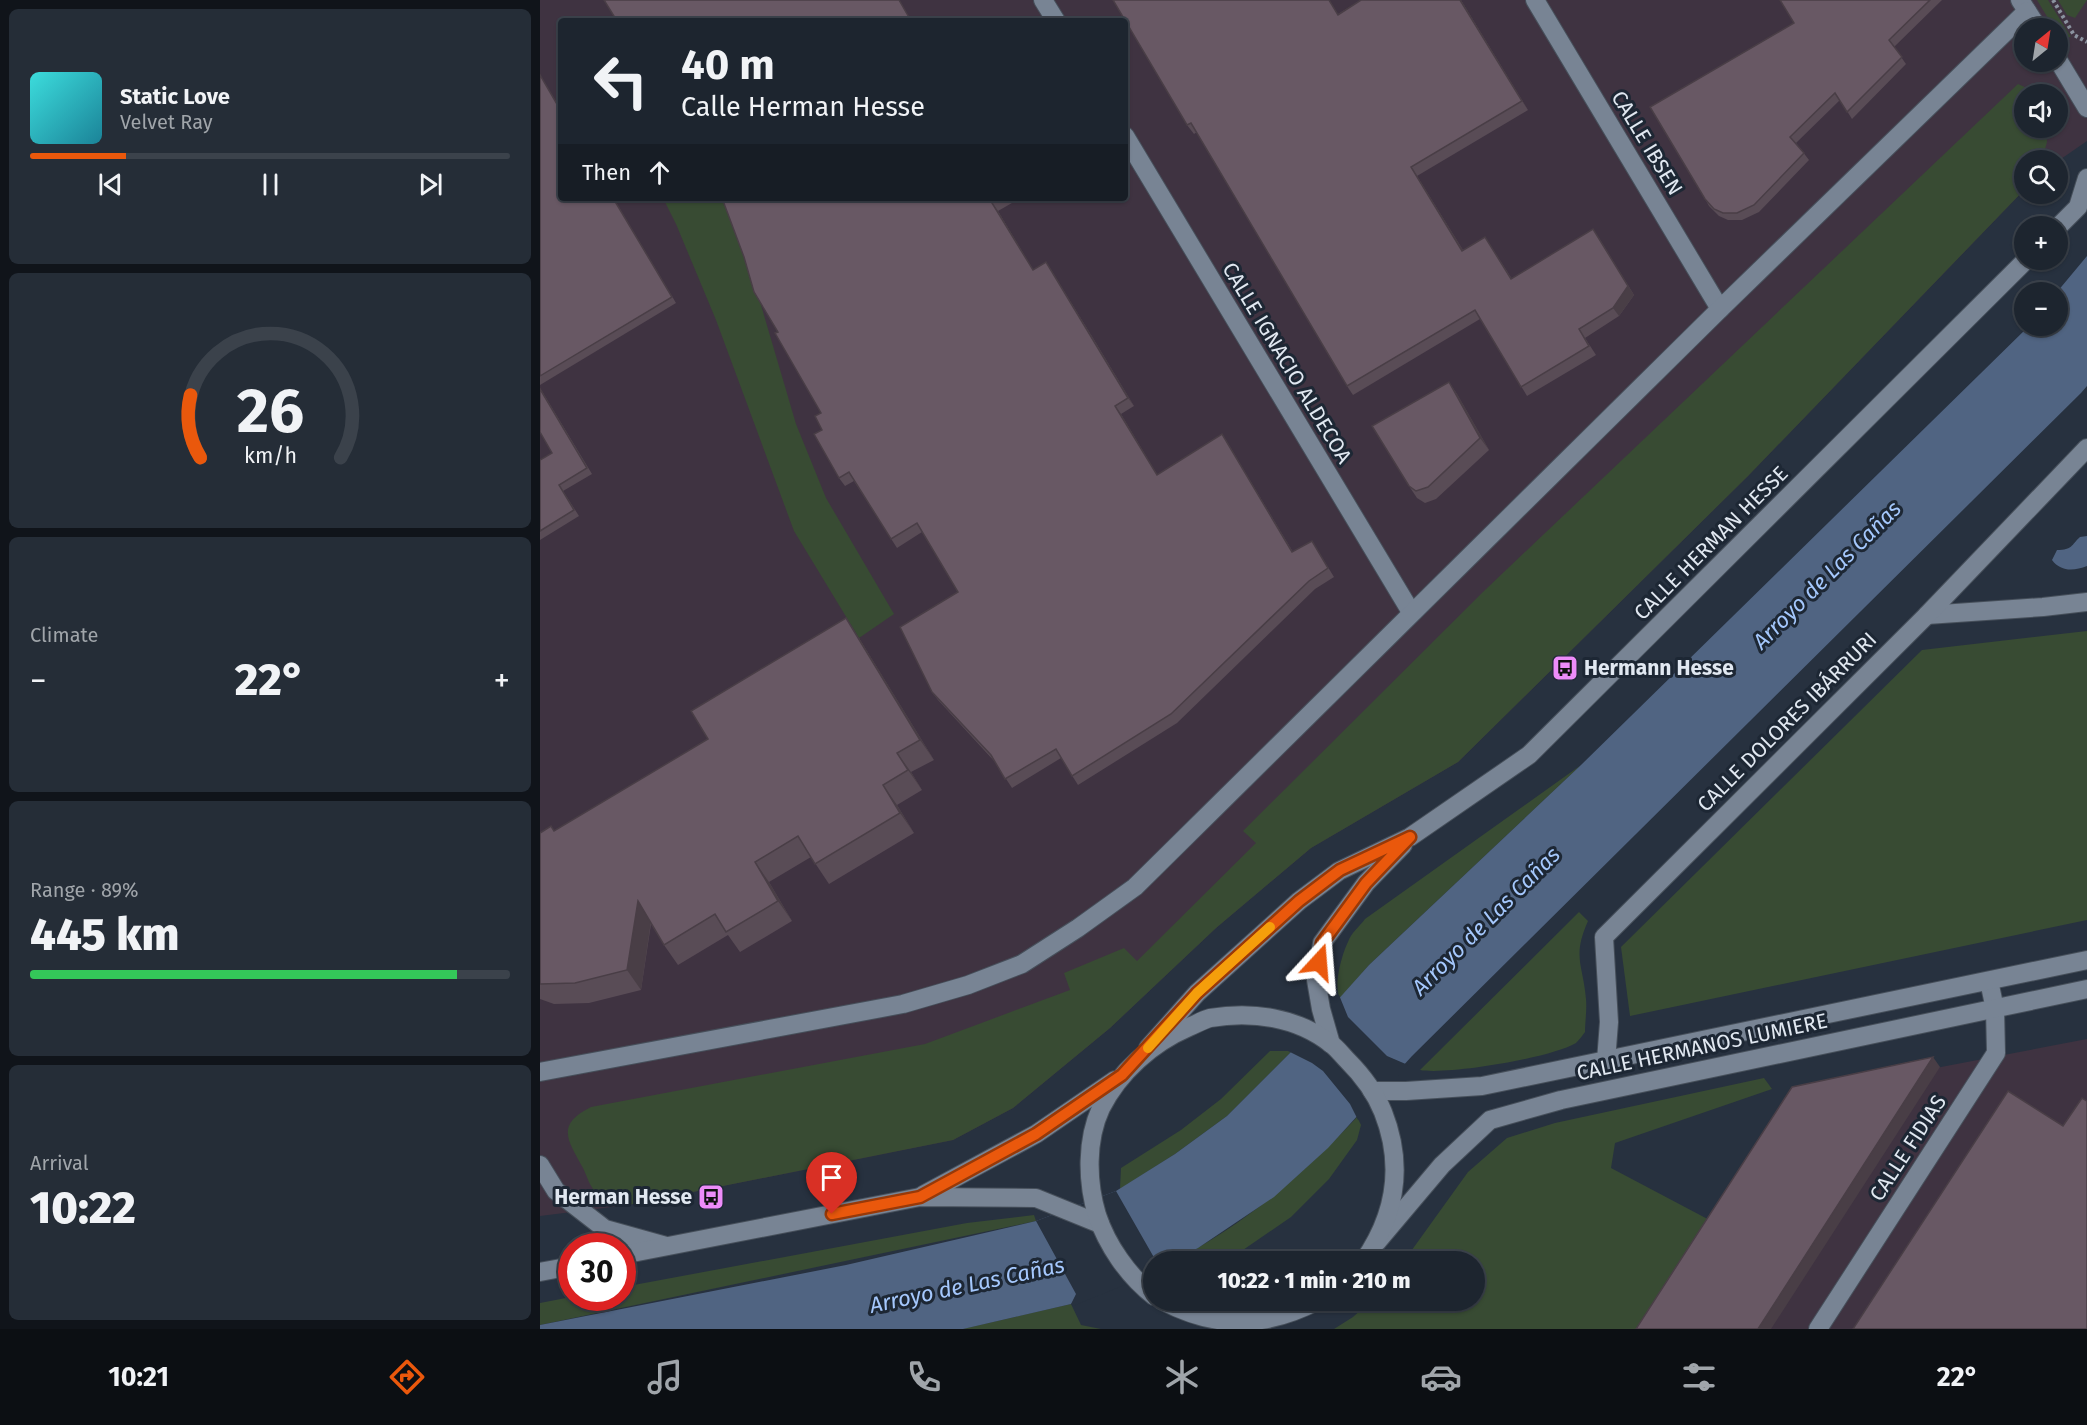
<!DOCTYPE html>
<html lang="en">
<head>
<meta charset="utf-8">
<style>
	:root { --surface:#1d252f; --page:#252d37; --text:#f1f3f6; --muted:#a0a5aa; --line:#3b424b; --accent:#ea580c }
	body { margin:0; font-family:"Fira Sans",sans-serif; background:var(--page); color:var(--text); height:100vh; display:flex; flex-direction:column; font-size:22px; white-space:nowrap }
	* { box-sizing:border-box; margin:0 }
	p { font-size:20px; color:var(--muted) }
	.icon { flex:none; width:33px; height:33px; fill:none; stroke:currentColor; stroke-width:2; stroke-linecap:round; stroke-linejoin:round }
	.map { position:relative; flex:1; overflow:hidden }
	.details { display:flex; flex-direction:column; gap:9px; padding:9px; background:#10141a; width:540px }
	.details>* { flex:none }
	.hud { position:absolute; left:18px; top:18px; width:570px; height:183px; border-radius:6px; box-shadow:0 2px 4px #0004,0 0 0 2px var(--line); background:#1d252f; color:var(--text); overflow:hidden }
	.needle { width:39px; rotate:30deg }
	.tools { position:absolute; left:1474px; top:18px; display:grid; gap:12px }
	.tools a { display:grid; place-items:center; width:54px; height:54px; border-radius:50%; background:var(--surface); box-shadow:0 2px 4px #0004,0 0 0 2px var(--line); font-size:30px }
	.speed { position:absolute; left:18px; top:1233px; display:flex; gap:12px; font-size:30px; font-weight:700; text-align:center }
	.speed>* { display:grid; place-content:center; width:78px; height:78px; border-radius:50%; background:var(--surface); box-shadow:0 2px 4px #0004,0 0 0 2px var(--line); line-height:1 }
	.speed .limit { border:9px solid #d22; background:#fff; color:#111 }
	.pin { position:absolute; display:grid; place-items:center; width:51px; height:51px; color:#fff; margin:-62px -26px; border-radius:50% 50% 50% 0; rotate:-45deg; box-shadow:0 0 6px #0007 }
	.pin .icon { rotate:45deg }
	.me { position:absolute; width:66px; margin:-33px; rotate:19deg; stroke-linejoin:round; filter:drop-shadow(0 0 4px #0008) }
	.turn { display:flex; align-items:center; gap:21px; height:126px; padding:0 24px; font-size:27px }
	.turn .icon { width:78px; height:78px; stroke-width:2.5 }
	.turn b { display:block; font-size:42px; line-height:51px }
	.then { display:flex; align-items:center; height:57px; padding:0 24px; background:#0003; gap:12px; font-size:22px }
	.big { font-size:45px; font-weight:800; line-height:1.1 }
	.details .widget { flex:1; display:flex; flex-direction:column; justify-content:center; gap:9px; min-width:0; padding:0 21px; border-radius:9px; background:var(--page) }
	.details .dial { align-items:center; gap:0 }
	.dial svg { height:156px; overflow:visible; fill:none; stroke:var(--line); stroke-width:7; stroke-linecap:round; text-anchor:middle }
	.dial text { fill:var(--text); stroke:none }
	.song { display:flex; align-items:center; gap:18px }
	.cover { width:72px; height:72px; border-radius:9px; background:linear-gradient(135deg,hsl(180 70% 55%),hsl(190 70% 35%)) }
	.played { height:6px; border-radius:3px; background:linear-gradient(90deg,var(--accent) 20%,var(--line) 20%) }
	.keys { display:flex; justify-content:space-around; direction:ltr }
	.heat { display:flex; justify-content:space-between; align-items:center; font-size:33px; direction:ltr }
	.charge { height:9px; border-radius:4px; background:linear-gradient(90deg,#34c759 89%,var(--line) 0) }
	.trip { position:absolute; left:603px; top:1251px; width:342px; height:60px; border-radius:30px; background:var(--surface); box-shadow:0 2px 4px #0004,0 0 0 2px var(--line); font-weight:800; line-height:60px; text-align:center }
	.tab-bar { display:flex; height:96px; justify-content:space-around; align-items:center; background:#0c0f13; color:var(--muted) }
	.tab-bar .icon { width:42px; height:42px }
	.tab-bar .current { color:var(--accent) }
	.tab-bar b { font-size:27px; color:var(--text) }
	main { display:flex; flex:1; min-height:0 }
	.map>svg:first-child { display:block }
	.industrial { fill:#3f3341; fill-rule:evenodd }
	.green { fill:#384b33 }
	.water { fill:#506482 }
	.pier { fill:#27313f }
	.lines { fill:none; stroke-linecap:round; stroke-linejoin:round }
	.street-casing { stroke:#464f5a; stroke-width:20 }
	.secondary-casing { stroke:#464f5a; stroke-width:20 }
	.path { stroke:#8b939f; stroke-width:4; stroke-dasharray:3 3; stroke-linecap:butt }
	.street { stroke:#788494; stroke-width:18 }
	.secondary { stroke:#788494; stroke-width:18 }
	.wall { fill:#594c56 }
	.shaded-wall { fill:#493e46 }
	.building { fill:#685864; stroke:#493e46; stroke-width:1.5 }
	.route-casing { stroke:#983908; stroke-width:15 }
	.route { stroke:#ea580c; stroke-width:10 }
	.slow { stroke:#f59e0b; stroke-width:10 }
	.labels { text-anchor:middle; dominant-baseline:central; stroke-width:6; stroke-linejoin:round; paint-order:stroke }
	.street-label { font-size:21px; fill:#e1e8f1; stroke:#1d2734 }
	.poi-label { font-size:21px; font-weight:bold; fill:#e1e8f1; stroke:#1d2734; text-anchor:start }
	.water-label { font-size:22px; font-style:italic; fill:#a5c8fd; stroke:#1d2734 }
</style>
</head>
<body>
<main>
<section class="details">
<div class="widget">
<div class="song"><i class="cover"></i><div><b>Static Love</b><p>Velvet Ray</p></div></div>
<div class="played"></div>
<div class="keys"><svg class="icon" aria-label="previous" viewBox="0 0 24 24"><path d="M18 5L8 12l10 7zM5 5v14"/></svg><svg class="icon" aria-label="pause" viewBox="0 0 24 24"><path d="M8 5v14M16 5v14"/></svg><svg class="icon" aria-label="next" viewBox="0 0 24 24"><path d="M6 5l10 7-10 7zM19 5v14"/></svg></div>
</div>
<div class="widget dial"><svg viewBox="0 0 100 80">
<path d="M14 69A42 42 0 1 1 86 69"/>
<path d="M14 69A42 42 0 0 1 9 37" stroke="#ea580c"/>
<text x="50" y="56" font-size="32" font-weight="700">26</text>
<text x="50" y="72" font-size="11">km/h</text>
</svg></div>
<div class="widget"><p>Climate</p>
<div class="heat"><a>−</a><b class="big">22°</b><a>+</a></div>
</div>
<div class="widget"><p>Range · 89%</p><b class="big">445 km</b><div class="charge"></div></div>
<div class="widget"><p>Arrival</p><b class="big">10:22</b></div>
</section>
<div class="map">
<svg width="1547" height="1329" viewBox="0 0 1547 1329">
	<rect width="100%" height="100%" fill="#27313f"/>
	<g class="industrial">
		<path d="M0 0H1547V141L1518 161 1485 160V189L1208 476 918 762 771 848 676 928 570 1028 473 1108 413 1140 88 1205 0 1216ZM21 21H585V198H21ZM1485 28H1518V62H1485ZM1485 94H1518V128H1485Z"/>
		<polygon points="1547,1039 1547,1329 1109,1329 1380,1071"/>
	</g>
	<g class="green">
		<polygon points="1497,0 1508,0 1531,37 1525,38 1519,35 1518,28 1514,28"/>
		<polygon points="1518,0 1547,0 1535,18 1527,15"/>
		<path d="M1478 84 1491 90 1495 94H1485V128H1506L1507 142 1502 160H1485V189L1208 476 918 762 771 848 676 928 570 1028 473 1108 413 1140 88 1205C77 1202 67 1199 57 1193 50 1188 47 1176 43 1168 28 1140 15 1125 51 1107L385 1044 530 990 524 973 584 948 597 961 716 843 703 831 944 591Z"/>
		<polygon points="123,198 184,198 216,288 256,424 286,498 354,614 319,638 254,531 176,320 136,224"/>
		<polygon points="1547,631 1547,920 1090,1016 1081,947 1382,650"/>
		<path d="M1041 765 829 965 800 998C793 986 802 954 808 942 811 933 820 926 825 919Z"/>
		<path d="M1039 912 1048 921C1032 957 1043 964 1046 999 1047 1010 1045 1022 1045 1032 1042 1036 1039 1040 1036 1043 1011 1058 908 1075 880 1070Z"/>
		<polygon points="730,1051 752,1051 687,1116 635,1154 580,1189 581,1168 641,1130 681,1099"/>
		<polygon points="1224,1078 1232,1089 1075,1143 1071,1168 1177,1224 1109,1329 794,1329 813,1317 831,1301 934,1300 934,1262 864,1261 928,1172 967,1138 1015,1123"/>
		<path d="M817 1117 821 1125 817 1140 789 1179 751 1217 687 1261 632 1262C703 1226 763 1175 817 1117Z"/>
		<polygon points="494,1215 496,1221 0,1325 0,1303 31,1297 82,1298 83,1287 427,1223"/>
		<polygon points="531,1304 541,1325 561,1329 422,1329"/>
	</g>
	<g class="water">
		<polygon points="1547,256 1547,386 1541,393 872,1056 788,1148 734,1197 658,1248 632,1261 614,1262 613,1270 531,1304 423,1329 0,1329 0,1325 306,1265 496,1221 576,1191 635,1154 687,1116 752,1051 829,965 1041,765 1489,326 1518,326 1517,292"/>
		<path d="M1547 536V566C1534 571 1521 572 1512 560L1517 550C1533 550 1531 545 1540 537Z"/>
	</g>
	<g class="pier">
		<polygon points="799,995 808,1017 847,1056 868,1065 818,1120 810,1104 783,1071 772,1063 748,1051"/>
		<polygon points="576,1191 616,1261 614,1262 614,1273 533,1306 531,1304 536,1294 496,1221"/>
	</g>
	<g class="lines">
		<g class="street-casing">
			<g id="street">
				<polyline points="503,0 516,21"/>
				<polyline points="995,0 1180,309"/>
				<polyline points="1480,0 1498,28"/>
				<polyline points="1518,60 1547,108"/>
				<polyline points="585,136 871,612"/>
				<polyline points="1518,227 1538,207 1547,178"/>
				<polyline points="1387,615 1503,607 1547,602"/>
				<polyline points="791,1044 781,1009 776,980 782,943 826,883 863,845"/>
				<polyline points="608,1048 657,993 759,901 799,871 870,837 989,755 1486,260"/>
				<polyline points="1066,1061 1069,1022 1064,937 1387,615 1547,448"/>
				<polyline points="0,1072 363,1004 428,985 482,964 538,928 595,887 1180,309 1487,11"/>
				<polyline points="0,1165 16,1191 65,1229 126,1246"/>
				<polyline points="1278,1329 1456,1053 1455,1009 1449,981"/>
			</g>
		</g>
		<g class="secondary-casing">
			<g id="secondary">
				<polyline points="832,1091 866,1091 942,1086 1547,960"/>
				<polyline points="383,1195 496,1134 575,1080"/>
				<polyline points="837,1242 902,1165 950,1120 1021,1100 1547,989"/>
				<polyline points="82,1255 380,1197 496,1198 560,1224"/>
				<polyline points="0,1272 32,1266"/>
				<path d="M614 1296C588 1276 567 1245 557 1215 547 1182 546 1140 561 1108 579 1072 612 1043 649 1027 656 1024 663 1020 670 1018 712 1011 757 1017 791 1044 797 1048 802 1055 807 1060 822 1075 835 1092 843 1112 864 1165 856 1215 823 1262"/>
				<path d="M621 1300C675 1329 724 1329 779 1300"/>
			</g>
		</g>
		<polyline class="path" points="1513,0 1534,35 1547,42"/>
		<use href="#street" class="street"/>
		<use href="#secondary" class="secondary"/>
	</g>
	<g class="wall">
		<polygon points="821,0 921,0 988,110 877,176 923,250 945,237 972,279 1059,238 1094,295 1079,316 1045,338 1056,355 987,396 940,319 813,395 807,386 657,132 654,134 647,125 798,14"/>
		<polygon points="1240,0 1402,0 1354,47 1366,64 1312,119 1300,100 1256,143 1269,160 1219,212 1202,220 1188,220 1179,216 1169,206 1165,199 1254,23"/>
		<polygon points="0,75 136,303 0,385"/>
		<polygon points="182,198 478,198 479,199 458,211 493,270 506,262 553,338 594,406 581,414 617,475 682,434 753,552 772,541 794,577 775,589 637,723 538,785 521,758 472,788 455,762 398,700 392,692 418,592 382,532 357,548 314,481 305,486 299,478 282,430 281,413 238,332 204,257"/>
		<polygon points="909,382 917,394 949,450 896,499 885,503 877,498 869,486"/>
		<polygon points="0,388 52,474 23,491 39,516 0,540 0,460 12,453"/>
		<polygon points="319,638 394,760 371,772 382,790 357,805 374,833 289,884 271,857 229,882 252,921 200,952 188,935 138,965 124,945 111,924 101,990 49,1003 14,1004 0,999 0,833 14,831 168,739"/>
	</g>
	<g class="shaded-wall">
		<polygon points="920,0 921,0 988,110 982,101"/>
		<polygon points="871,167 877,176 929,260 922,251"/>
		<polygon points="452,203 458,211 499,279 493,270"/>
		<polygon points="1053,229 1094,295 1079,316 1073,308"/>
		<polygon points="506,262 512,271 594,406 588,398"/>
		<polygon points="909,382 917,394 949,450 940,438"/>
		<polygon points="575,406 581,414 623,484 617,475"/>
		<polygon points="682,434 688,443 758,561 752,552"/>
		<polygon points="306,618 319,638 394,760 380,740"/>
		<polygon points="357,753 371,772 382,790 368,770"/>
		<polygon points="343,785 357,805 374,833 360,813"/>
		<polygon points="215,862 229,882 252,921 238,901"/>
		<polygon points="98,901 111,921 101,990 87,970"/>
		<polygon points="1393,1057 1400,1067 1231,1329 1218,1329"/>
	</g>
	<g class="building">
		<polygon points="64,0 359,0 371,21 77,21"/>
		<polygon points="573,0 789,0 798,15 821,0 920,0 982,101 871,167 922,251 945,237 971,279 1053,229 1088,286 1073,308 1039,329 1049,346 981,387 935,310 807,386 651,123 647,125"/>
		<polygon points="1240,0 1390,0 1349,40 1362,57 1307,112 1295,93 1250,137 1264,153 1214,205 1197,213 1183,213 1174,209 1165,199 1110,107 1254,23"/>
		<polygon points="0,75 21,111 21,198 73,198 132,297 0,376"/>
		<polygon points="182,198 460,198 452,203 493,270 506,262 588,398 575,406 617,475 682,434 752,552 772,541 788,568 769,581 631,714 532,776 516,749 465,779 451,755 392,692 360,627 418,592 377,523 351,539 309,472 299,478 274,434 282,430 275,416 281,413 235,333 238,332 214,292 204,257"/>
		<polygon points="909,382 940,438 888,487 876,491 869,486 832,426"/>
		<polygon points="0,389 47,468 19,485 34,510 0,531 0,460 12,453 0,432"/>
		<polygon points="306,618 380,740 357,753 368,770 343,785 360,813 275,864 258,836 215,862 238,901 186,932 175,914 124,945 98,901 87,970 35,983 0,984 0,833 11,826 14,831 168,739 151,711"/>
		<polygon points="1393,1057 1218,1329 1096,1329 1252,1087"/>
		<polygon points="1468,1091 1523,1126 1542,1098 1547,1101 1547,1329 1313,1329"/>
	</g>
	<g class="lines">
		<g class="route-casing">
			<polyline id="route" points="292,1214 380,1197 496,1134 582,1075 657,993 759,901 800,870 870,837 826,883 782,943 779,962"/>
		</g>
		<use href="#route" class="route"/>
		<polyline class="slow" points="608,1048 657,993 730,927"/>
	</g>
	<defs>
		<g id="bus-square" transform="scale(1.35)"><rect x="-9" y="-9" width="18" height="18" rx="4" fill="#ed8cf9" stroke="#1d2734"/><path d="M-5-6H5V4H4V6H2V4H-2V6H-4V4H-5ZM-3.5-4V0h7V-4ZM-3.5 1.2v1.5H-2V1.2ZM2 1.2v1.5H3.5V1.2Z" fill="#111"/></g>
	</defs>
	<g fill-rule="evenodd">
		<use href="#bus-square" x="1025" y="668"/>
		<use href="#bus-square" x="171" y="1197"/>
	</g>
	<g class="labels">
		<g class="street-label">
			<text transform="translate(1107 143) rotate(59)">CALLE IBSEN</text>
			<text transform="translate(747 363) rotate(59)">CALLE IGNACIO ALDECOA</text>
			<text transform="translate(1171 543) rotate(-45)">CALLE HERMAN HESSE</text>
			<text transform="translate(1247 722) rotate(-45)">CALLE DOLORES IBÁRRURI</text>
			<text transform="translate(1162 1047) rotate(-12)">CALLE HERMANOS LUMIERE</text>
			<text transform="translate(1368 1148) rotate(-57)">CALLE FIDIAS</text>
		</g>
		<g class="poi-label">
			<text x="1044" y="668">Hermann Hesse</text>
			<text x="152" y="1197" text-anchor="end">Herman Hesse</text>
		</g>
		<g class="water-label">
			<text transform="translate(1287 575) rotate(-45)">Arroyo de Las Cañas</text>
			<text transform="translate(946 921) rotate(-45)">Arroyo de Las Cañas</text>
			<text transform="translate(427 1285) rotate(-12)">Arroyo de Las Cañas</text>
		</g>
	</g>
</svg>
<div class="tools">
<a><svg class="needle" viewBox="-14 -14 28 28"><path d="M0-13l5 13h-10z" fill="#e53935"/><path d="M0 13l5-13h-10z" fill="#a0a5aa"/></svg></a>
<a><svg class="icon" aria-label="sound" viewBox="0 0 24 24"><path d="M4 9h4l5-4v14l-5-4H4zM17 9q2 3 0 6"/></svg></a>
<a><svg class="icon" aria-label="search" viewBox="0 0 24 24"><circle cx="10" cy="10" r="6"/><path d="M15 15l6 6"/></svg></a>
<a>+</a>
<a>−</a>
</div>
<div class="speed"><div class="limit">30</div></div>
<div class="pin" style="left:292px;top:1214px;background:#d93025"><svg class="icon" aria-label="arrive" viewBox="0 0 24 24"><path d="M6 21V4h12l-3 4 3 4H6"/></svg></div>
<svg class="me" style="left:779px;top:962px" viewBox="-20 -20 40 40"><path d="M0-17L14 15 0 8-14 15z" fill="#ea580c" stroke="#fff" stroke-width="4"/></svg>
<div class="trip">10:22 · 1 min · 210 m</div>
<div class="hud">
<div class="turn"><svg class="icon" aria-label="left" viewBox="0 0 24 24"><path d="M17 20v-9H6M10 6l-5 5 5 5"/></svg><div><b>40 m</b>Calle Herman Hesse</div></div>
<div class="then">Then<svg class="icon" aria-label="ahead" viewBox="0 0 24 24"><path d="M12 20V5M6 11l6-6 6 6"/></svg></div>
</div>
</div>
</main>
<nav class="tab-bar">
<b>10:21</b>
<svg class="icon current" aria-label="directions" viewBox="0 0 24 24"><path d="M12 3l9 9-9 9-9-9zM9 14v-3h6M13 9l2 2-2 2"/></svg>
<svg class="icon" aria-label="music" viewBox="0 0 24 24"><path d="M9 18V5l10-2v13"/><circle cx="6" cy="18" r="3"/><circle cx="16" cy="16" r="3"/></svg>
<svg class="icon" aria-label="phone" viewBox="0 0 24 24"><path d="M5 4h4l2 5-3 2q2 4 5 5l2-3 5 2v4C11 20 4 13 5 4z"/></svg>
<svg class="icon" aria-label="climate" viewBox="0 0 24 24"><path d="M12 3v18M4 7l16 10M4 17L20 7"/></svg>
<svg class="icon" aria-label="car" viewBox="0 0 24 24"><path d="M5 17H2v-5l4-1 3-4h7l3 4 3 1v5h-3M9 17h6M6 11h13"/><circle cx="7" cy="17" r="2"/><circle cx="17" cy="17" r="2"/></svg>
<svg class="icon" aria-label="filters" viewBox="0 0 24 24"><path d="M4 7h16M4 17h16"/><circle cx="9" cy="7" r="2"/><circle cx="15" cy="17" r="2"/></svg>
<b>22°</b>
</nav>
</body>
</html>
